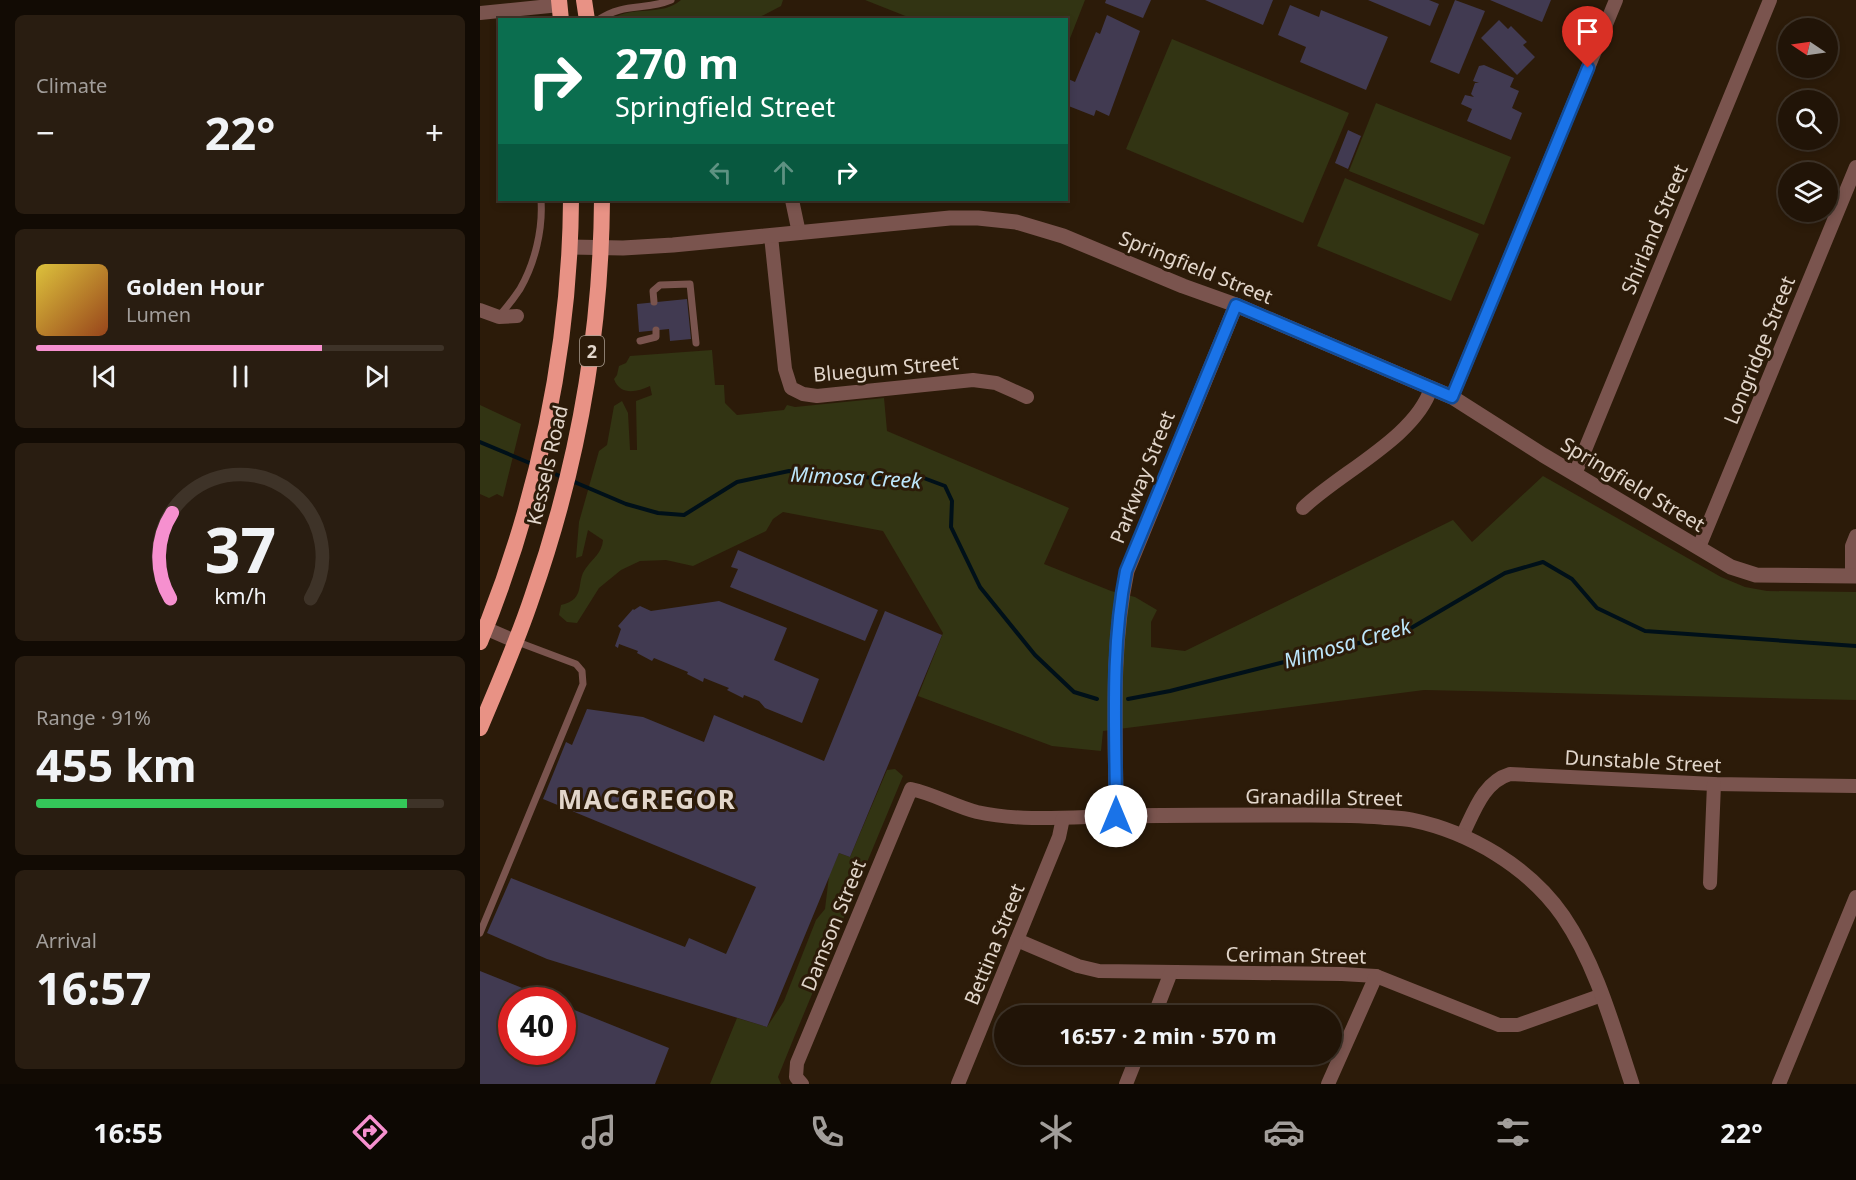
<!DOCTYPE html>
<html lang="en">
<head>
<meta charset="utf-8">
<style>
	:root { --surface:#211407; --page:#291d11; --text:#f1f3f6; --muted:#a29e9b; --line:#3e3328; --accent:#f690cf }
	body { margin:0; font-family:"Noto Sans",sans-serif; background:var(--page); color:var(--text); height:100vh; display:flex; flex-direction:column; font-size:22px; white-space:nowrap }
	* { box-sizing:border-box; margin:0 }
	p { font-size:20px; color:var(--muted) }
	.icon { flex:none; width:33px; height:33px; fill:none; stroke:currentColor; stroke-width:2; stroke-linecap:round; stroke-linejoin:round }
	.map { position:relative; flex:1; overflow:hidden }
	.drawer { display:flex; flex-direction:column; gap:15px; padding:15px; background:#120b04; width:480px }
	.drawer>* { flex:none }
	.banner { position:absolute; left:18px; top:18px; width:570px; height:183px; border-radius:0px; box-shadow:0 3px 9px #0003,0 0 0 2px var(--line); background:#0b6e4f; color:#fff; overflow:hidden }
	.needle { width:39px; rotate:283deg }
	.tools { position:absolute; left:1298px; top:18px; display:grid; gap:12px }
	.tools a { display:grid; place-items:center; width:60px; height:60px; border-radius:50%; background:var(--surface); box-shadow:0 3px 9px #0003,0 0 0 2px var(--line); font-size:30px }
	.speed { position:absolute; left:18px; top:987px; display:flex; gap:12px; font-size:30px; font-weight:700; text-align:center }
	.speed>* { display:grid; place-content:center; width:78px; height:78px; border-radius:50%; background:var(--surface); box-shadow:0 3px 9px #0003,0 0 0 2px var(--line); line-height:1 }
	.speed .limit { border:9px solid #d22; background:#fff; color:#111 }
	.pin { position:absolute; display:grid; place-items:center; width:51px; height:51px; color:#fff; margin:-62px -26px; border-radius:50% 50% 50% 0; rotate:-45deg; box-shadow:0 0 6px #0007 }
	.pin .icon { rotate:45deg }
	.me { position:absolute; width:66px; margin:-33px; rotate:0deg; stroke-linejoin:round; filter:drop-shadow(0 0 4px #0008) }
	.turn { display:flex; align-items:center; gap:21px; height:126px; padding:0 18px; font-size:27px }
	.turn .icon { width:78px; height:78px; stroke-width:2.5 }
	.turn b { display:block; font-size:42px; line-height:51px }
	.lanes { display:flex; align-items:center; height:57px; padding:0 18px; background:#0003; justify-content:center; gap:30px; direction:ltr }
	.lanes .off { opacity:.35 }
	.big { font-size:45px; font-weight:700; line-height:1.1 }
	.drawer .tile { flex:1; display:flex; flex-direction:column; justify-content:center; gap:9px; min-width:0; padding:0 21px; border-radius:9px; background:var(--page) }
	.drawer .dial { align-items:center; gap:0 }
	.dial svg { height:156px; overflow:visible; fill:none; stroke:var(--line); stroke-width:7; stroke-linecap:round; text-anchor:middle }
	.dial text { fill:var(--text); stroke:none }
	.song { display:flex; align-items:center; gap:18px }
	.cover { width:72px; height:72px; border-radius:9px; background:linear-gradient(135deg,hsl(50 70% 55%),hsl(20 70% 35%)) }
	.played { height:6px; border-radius:3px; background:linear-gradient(90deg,var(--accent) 70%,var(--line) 70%) }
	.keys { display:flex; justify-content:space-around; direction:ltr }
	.heat { display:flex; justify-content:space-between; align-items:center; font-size:33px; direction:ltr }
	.charge { height:9px; border-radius:4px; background:linear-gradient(90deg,#34c759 91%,var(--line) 0) }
	.trip { position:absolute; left:514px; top:1005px; width:348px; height:60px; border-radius:30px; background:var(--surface); box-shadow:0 3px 9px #0003,0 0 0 2px var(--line); font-weight:700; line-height:60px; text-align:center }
	.dock { display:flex; height:96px; justify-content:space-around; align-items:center; background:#0d0803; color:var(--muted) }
	.dock .icon { width:42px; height:42px }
	.dock .on { color:var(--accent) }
	.dock b { font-size:27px; color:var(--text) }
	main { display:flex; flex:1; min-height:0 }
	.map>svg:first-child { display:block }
	.green { fill:#323413 }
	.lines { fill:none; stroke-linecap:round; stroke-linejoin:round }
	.stream { stroke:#001019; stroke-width:4 }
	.building { fill:#413a51 }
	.service { stroke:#7a544e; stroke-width:7 }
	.minor { stroke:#7a544e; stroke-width:14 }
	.tertiary { stroke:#7a544e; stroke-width:15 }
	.trunk { stroke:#e89285; stroke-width:16 }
	.route-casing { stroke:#114b97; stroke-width:15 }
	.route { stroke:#1a73e8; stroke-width:10 }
	.labels { text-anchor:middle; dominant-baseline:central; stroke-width:6; stroke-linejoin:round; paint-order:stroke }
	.shield { fill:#2c1b09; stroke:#ab9e91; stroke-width:1.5 }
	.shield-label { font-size:18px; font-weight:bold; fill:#e2d6cb }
	.street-label { font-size:20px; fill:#e2d6cb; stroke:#2c1b09 }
	.water-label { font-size:21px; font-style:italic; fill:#bde6fb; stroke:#2c1b09 }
	.district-label { font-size:26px; font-weight:bold; letter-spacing:1.5px; fill:#e2d6cb; stroke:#2c1b09 }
</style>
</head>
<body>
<main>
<section class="drawer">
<div class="tile"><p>Climate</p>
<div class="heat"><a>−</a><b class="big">22°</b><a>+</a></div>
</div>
<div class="tile">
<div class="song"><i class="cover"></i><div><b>Golden Hour</b><p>Lumen</p></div></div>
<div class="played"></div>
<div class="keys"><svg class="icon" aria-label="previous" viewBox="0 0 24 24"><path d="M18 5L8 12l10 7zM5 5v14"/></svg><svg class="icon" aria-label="pause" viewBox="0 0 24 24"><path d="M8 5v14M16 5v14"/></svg><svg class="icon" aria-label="next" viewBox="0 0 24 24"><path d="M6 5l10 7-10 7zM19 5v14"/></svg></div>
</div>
<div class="tile dial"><svg viewBox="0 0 100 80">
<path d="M14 69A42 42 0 1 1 86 69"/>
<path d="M14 69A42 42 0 0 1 15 25" stroke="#f690cf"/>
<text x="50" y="56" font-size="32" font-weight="700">37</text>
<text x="50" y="72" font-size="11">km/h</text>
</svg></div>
<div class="tile"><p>Range · 91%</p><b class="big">455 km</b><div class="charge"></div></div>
<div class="tile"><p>Arrival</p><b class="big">16:57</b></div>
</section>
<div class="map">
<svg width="1376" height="1084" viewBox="0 0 1376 1084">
	<rect width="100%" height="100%" fill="#2c1b09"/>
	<g class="green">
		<path d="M201 0H303L301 6 276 19H132C153 5 182 17 201 0Z"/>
		<polygon points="385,0 605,0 587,46 586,20 433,19"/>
		<polygon points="692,39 869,113 823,223 646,149"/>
		<polygon points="896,103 1031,157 1004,225 869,171"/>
		<polygon points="865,178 999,234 971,301 837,246"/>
		<path d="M232 350 235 385H244L245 403 257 415 304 410 307 405 315 407 404 398 407 431 589 508 564 564 631 591 655 597 677 610 671 622V647L705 651 973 520 992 542 1063 476 1241 577 1265 587 1287 591 1376 592V700L944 690 623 731 621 751 572 746 438 696 463 633 403 531 303 512 293 519 286 531 213 566 186 560 160 561 141 570 119 588 97 623 87 622 79 615 81 605C107 599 95 582 106 568 113 558 122 553 123 540L108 530 102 556 96 558 99 522 119 451 127 445 134 406 142 401 148 413 150 450H157L156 401 172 395 170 386C157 392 140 396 134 379L137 375 139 366 146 363 150 356Z"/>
		<polygon points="0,405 41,424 23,497 17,494 9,498 0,494"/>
		<polygon points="415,769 423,776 315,1035 298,1077 301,1084 230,1084 257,1018 287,1027 304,1001 336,920 345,909 349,876 359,853 370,857 407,770"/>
	</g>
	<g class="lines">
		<g class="stream">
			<polyline points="0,442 52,464"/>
			<polyline points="61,468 82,477"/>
			<polyline points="92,481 146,504 178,513 204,515 257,482 309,471 395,478 441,477 465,486 472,501 471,527 500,587 555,655 594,692 617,699"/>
			<polyline points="648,699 690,691 926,631 1025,573 1063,562 1092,579 1117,608 1165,631 1376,646"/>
		</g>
	</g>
	<g class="building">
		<polygon points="626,0 671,0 663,18 625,3"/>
		<polygon points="725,0 793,0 783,25"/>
		<polygon points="888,0 949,0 959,4 950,26"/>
		<polygon points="975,0 1005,11 979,74 950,62"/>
		<polygon points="1010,0 1071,0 1062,22"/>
		<polygon points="810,5 839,17 841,10 908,37 886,90 820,62 826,47 798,35"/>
		<polygon points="627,15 660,31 629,116 616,110 614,116 586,105 590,94 586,92 586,78 595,82 616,32 620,34"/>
		<polygon points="1019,20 1028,29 1031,26 1047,42 1043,45 1055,57 1037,75 1001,38"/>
		<polygon points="1004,65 1034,78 1030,87 1039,91 1032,108 1042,113 1031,140 987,121 992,109 981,104 985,95 994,97 991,94 995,83 999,83 993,81 999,66"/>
		<polygon points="868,130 881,136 868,169 855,163"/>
		<polygon points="207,299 211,339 190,341 189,329 159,332 157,304"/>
		<polygon points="258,550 398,610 385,641 250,587 258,569 251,567"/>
		<polygon points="239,601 307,628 294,660 339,679 322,723 285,708 279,701 264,695 263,698 247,690 249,688 224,678 223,682 207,674 208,672 174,658 172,661 157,653 158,651 139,644 138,648 135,646 141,629 138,626 153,609 154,610 160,606 171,611"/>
		<polygon points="405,611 462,635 370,857 359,853 287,1027 67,959 7,933 31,878 205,947 209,938 246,954 276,887 63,799 86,742 92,745 107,709 163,717 224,742 234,715 344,761"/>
		<polygon points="0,971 72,1000 32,1000 32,1052 82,1052 82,1005 189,1048 175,1084 0,1084"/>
	</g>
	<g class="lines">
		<g class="service">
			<path d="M118 20C144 2 165 11 191 0"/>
			<polyline points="174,302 173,291 180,285 210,284 216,343"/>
			<path d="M20 315C27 307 34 298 40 289 55 263 63 229 61 200"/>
			<polyline points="160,341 176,337 176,330"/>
			<polyline points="0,933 103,684 102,671 96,664 35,641"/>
		</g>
		<g class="minor">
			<polyline points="0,13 80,5"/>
			<polyline points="312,200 319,233"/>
			<polyline points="291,236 305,369 311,388 323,394 337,396 493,380 516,383 547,397"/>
			<polyline points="0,310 19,317 37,316"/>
			<polyline points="972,397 1136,0"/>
			<polyline points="1095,474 1290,0"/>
			<path d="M823 508C859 473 936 437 951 388"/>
			<polyline points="1219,547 1376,167"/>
			<polyline points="1372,576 1372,546 1376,536"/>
			<polyline points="0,626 35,641"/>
			<path d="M982 836C994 812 1003 782 1030 774L1234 784 1376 786"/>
			<polyline points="1230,883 1234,784"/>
			<polyline points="537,940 598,966 619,971 862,974 896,976 1019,1025 1038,1025 1122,995"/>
			<polyline points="674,1016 691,972"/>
			<path d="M322 1084 316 1077 317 1063 431 789C454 794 474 806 497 812 543 822 590 817 636 816"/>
			<polyline points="478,1084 579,837 583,818"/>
			<polyline points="646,1084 658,1054"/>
			<polyline points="848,1084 896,976"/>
			<polyline points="1299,1084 1376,897"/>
		</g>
		<g class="tertiary">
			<polyline points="90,247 143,248 193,245 470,218 498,218 536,222 583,236 703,286 756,305 972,397 1063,455 1251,567 1276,575 1376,576"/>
			<path d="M756 305 647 571C630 651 636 734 636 816 689 815 742 815 796 815 831 815 866 814 901 817 911 818 922 818 932 820 990 832 1049 867 1083 916 1117 966 1133 1027 1152 1084"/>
		</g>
		<g class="trunk">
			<polyline points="79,0 81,20"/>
			<polyline points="104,0 107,20"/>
			<path d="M0 642C57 503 90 350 91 200"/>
			<path d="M0 728C18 685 37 642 52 597 97 469 121 335 122 200"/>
		</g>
	</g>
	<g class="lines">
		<g class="route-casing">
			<path id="route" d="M636 816C636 734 630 651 646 571L756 305 972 397 1108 68"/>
		</g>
		<use href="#route" class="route"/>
	</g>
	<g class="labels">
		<rect class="shield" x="100" y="336" width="24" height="30" rx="4.5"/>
		<g class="shield-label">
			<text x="112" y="351">2</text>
		</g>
		<g class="street-label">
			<text transform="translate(1174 229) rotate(-67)">Shirland Street</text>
			<text transform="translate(716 267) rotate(22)">Springfield Street</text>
			<text transform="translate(1279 350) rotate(-68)">Longridge Street</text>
			<text transform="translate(406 368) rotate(-5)">Bluegum Street</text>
			<text transform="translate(67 465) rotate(-77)">Kessels Road</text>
			<text transform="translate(662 477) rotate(-68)">Parkway Street</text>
			<text transform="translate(1153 484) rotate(31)">Springfield Street</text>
			<text transform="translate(1163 761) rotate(3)">Dunstable Street</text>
			<text transform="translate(844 797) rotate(1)">Granadilla Street</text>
			<text transform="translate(353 925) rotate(-68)">Damson Street</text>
			<text transform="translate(514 944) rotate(-68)">Bettina Street</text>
			<text transform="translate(816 955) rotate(1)">Ceriman Street</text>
		</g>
		<g class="water-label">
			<text transform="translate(376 477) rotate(3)">Mimosa Creek</text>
			<text transform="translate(867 643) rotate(-16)">Mimosa Creek</text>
		</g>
		<g class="district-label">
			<text x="167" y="799">MACGREGOR</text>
		</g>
	</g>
</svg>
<div class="tools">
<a><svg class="needle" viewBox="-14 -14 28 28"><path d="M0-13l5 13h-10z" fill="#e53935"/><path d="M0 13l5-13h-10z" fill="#a29e9b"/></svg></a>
<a><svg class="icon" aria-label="search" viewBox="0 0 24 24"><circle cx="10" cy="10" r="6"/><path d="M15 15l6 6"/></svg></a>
<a><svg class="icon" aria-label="layers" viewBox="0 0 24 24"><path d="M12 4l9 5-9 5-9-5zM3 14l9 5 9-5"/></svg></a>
</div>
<div class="speed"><div class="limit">40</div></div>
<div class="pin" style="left:1108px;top:68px;background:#d93025"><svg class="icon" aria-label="arrive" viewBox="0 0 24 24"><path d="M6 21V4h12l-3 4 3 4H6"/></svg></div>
<svg class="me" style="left:636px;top:816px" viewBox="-20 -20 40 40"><circle r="19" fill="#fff"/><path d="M0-13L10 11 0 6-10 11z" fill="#1a73e8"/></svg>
<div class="trip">16:57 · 2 min · 570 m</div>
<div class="banner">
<div class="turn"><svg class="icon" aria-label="right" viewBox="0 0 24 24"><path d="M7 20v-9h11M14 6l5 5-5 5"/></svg><div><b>270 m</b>Springfield Street</div></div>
<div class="lanes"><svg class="icon off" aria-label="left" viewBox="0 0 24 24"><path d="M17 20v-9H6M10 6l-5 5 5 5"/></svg><svg class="icon off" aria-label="ahead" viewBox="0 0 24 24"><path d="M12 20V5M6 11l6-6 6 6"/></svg><svg class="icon" aria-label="right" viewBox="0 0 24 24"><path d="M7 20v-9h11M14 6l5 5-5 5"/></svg></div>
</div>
</div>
</main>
<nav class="dock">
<b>16:55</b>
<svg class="icon on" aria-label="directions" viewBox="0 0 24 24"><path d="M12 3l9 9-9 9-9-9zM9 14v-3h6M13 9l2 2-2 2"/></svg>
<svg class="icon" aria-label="music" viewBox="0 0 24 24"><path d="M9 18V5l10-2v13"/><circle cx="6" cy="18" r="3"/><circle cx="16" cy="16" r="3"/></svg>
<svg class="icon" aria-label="phone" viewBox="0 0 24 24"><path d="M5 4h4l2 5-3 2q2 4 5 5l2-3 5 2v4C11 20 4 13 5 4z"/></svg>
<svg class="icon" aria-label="climate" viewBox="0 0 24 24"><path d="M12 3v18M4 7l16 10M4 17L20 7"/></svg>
<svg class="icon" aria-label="car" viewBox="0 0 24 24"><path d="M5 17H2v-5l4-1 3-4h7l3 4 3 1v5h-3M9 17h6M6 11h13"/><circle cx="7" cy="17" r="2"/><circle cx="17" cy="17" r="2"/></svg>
<svg class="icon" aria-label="filters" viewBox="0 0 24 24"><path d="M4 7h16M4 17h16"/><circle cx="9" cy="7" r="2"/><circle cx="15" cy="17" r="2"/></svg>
<b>22°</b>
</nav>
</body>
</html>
